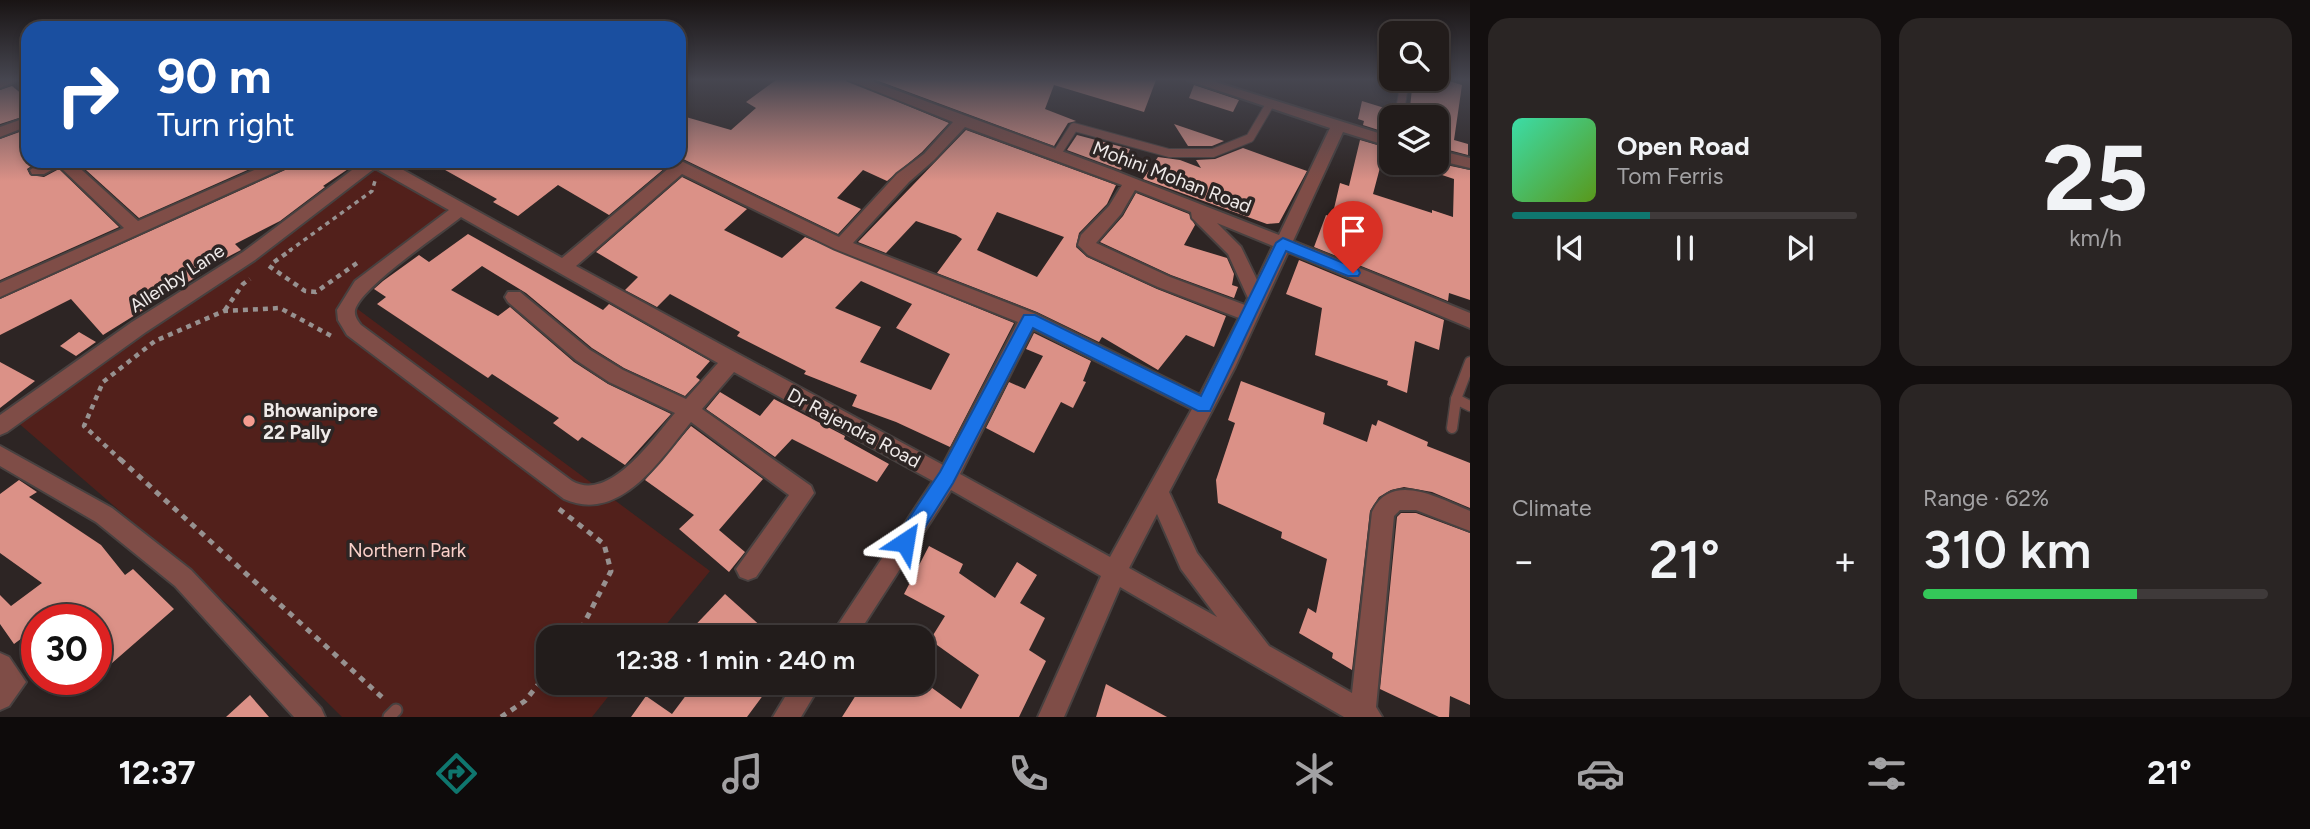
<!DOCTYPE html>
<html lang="en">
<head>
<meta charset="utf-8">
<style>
	:root { --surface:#221c1b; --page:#2a2524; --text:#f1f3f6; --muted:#a2a1a3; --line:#3f3a3a; --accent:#0f766e }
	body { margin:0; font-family:Figtree,sans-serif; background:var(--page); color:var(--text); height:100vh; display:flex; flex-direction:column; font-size:26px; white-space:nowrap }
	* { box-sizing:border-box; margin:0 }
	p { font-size:23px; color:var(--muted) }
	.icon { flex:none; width:38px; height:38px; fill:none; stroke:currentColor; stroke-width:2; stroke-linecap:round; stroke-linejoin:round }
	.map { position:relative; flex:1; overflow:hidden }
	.sheet { display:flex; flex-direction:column; gap:18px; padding:18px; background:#130f0f; width:840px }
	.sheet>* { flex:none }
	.hud { position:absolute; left:21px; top:21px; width:665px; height:147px; border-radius:21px; box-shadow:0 4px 10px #0003,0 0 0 2px var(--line); background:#1a4fa0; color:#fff; overflow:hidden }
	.tools { position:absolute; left:1379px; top:21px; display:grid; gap:14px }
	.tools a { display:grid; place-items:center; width:70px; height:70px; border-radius:14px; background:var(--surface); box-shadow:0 4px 10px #0003,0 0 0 2px var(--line); font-size:35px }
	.speed { position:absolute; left:21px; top:604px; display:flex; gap:14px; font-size:35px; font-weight:700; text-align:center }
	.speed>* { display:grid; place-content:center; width:91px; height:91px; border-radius:50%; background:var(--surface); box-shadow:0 4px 10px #0003,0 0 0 2px var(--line); line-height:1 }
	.speed .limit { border:10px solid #d22; background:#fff; color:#111 }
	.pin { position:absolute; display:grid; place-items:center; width:60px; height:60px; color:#fff; margin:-72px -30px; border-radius:50% 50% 50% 0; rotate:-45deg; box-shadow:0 0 7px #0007 }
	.pin .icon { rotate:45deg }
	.me { position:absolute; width:77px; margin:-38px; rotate:33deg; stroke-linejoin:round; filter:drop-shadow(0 0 5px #0008) }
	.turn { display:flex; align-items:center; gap:24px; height:147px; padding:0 21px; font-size:32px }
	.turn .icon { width:91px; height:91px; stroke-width:2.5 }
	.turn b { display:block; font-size:49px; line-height:60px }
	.big { font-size:52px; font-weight:600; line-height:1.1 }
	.sheet .card { flex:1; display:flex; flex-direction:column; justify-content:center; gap:10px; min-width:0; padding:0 24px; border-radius:21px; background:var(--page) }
	.sheet .dial { align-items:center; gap:0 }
	.dial b { font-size:91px; line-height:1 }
	.song { display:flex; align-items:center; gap:21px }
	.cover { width:84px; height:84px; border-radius:10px; background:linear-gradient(135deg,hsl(160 70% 55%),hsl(90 70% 35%)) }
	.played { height:7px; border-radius:4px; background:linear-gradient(90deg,var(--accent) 40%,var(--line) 40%) }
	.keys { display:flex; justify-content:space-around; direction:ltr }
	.heat { display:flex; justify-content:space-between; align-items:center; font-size:38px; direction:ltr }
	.charge { height:10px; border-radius:5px; background:linear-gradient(90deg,#34c759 62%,var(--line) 0) }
	.sheet .tiles { flex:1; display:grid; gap:18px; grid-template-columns:repeat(2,1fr) }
	.trip { position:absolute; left:536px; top:625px; width:399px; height:70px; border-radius:21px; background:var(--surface); box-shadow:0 4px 10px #0003,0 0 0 2px var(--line); font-weight:600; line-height:70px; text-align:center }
	.dock { display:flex; height:112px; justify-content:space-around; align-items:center; background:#0e0b0b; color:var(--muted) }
	.dock .icon { width:49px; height:49px }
	.dock .on { color:var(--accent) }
	.dock b { font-size:32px; color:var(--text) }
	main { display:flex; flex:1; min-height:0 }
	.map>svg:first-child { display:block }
	.green { fill:#52201b }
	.building { fill:#db9187; fill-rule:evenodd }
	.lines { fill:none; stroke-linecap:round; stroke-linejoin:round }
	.service-far2-casing { stroke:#484140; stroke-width:10 }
	.service-far1-casing { stroke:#484140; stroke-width:13 }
	.service-casing { stroke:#484140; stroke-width:15 }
	.minor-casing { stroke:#484140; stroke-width:4 }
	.path-far2 { stroke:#979190; stroke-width:3.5; stroke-dasharray:4.5 4.5; stroke-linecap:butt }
	.path-far1 { stroke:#979190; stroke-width:4.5; stroke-dasharray:5 5; stroke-linecap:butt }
	.path { stroke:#979190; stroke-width:5; stroke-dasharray:6 6; stroke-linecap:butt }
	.service-far2 { stroke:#7f4d47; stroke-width:8 }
	.service-far1 { stroke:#7f4d47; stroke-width:10 }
	.service { stroke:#7f4d47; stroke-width:11 }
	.minor { fill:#7f4d47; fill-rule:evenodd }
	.route { fill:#1a73e8; stroke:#114b97; stroke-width:2 }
	.poi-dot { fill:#f59c90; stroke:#2d2524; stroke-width:2.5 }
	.labels { text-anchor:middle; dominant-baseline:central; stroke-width:7; stroke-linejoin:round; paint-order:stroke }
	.street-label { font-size:19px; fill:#efeae9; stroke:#2d2524 }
	.poi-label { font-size:19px; font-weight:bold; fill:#efeae9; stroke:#2d2524; text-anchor:start }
	.park-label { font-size:19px; fill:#fbd1ca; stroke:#2d2524 }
</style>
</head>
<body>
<main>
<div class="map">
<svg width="1470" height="717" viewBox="0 0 1470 717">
	<rect width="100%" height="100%" fill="#2d2524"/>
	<polygon class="green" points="373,166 456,209 344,299 710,571 656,637 548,637 548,682 619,683 592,717 342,717 234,610 16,421"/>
	<g class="building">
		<polygon points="776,80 846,80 949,123 922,152 887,181 863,170 837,198 861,209 838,234 679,157 679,115 731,130 756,108 746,102"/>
		<polygon points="876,80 1156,80 1144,112 1054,85 1045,109 1076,121 1068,123 1054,146"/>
		<polygon points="1413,80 1446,80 1462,85 1454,140 1468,144 1468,155 1441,148 1441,116 1410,107"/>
		<polygon points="1194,85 1239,100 1233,112 1189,98"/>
		<polygon points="12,86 28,99 28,115 0,124 0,90"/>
		<polygon points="1362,101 1391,110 1391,134 1363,125 1364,121 1358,119"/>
		<polygon points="1174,124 1224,141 1212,146 1188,146"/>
		<polygon points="28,129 28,161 39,161 27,169 30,175 44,177 59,169 119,227 0,280 0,139"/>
		<path d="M966 130 1116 185 1107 204 1079 233 1076 247 1087 257 1157 289 1226 316 1214 347 1186 335 1158 370 1102 337 1099 342 1037 312 937 273 962 239 956 235 916 221 886 253 858 242ZM997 212 1064 237 1037 277 977 250Z"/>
		<polygon points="1077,135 1130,149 1121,170 1067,150"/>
		<polygon points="1360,140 1391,149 1391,163 1382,160 1373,194 1432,213 1432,210 1453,217 1454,179 1442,175 1441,164 1470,170 1470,300 1449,293 1448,301 1314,247 1326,215 1332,217 1340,183 1349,186"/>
		<polygon points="1243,148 1307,171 1279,223 1267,224 1143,179 1158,157 1180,160 1201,168 1196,160 1215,159"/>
		<polygon points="76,161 268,161 139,218"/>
		<polygon points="299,161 360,161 323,186 325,187 280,221 235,244 241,250 199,272 201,274 103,335 71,299 0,335 0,299 294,166"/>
		<polygon points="429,161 657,161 665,168 609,215 558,185 518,216 493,202 497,199"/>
		<path d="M682 177 747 209 724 230 782 258 805 237 1014 323 950 447 896 422 852 406 857 395 804 374 806 371 737 336 740 332 670 294 657 307 625 290 638 277 596 252ZM861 281 912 304 896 328 950 354 931 390 860 362 881 327 835 308Z"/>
		<polygon points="1136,193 1189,214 1195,225 1184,245 1227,258 1234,274 1232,285 1238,287 1234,298 1171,275 1100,242 1123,216"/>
		<polygon points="468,234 603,310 609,304 710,361 696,377 700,380 685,396 624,368 592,348 526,293 482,266 451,290 498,316 510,307 574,362 608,384 671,414 625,465 582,437 578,441 553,423 559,418 492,374 488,378 377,304 386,297 374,289 383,281 419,255 429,262"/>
		<polygon points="1299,260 1444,320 1439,350 1415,341 1407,393 1387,385 1388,381 1315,355 1322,308 1286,294"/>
		<polygon points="79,332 96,342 76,356 60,346"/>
		<polygon points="1034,333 1091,361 1083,381 1086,382 1073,408 1061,402 1034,453 986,428 1009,382 1025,389 1043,356 1026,349"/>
		<polygon points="0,362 35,381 0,408"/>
		<polygon points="1241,381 1325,413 1323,424 1367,442 1372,424 1376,426 1378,420 1428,442 1427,446 1470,463 1470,508 1432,492 1404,487 1391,490 1379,497 1370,511 1352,670 1332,658 1333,653 1299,633 1308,608 1316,613 1327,559 1281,538 1282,532 1218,503 1216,480 1235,423 1228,420"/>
		<polygon points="720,392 760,416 774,399 845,436 844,439 889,464 877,482 792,439 775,457 706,409"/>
		<polygon points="691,426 763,479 719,530 745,552 729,572 679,529 694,515 645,480"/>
		<polygon points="19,480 37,492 29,497 101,545 125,575 133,569 174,609 96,677 96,620 37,620 37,627 14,644 0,624 0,595 11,606 42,583 0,553 0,494"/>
		<polygon points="1401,513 1416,513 1470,533 1470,705 1450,696 1449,717 1439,717 1380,689 1397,517"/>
		<polygon points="929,546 963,564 959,573 995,598 1017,562 1037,575 1020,603 1045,618 1029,650 1046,661 1019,717 842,717 856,695 839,682 924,682 961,709 979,675 930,640 945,616 904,594"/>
		<polygon points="725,594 773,637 684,637"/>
		<polygon points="696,682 773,682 747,717 631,717 646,696 672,714"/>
		<polygon points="1106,684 1167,717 1096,717"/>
		<polygon points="250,695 269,717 226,717"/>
	</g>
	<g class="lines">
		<g class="service-far2-casing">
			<g id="service-far2">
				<polyline points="1399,117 1405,80"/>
				<polyline points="1056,155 1074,127 1169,153 1213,153 1250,138 1270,104"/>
			</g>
		</g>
		<g class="service-far1-casing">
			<g id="service-far1">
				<polyline points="1456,399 1470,406"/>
				<polyline points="1452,428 1456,399 1470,362"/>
			</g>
		</g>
		<g class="service-casing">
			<polyline id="service" points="389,717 396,710"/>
		</g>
		<g class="minor-casing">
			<g id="minor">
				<polygon points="0,80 18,80 0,88"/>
				<path d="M848 80H868L1113 170 1279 235 1330 128 1187 80H1209L1391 137V147L1343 132 1293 241 1470 313V328L1288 252 1235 367 1169 492 1197 553 1269 646 1352 693 1372 512C1391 470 1440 499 1470 511V531L1416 510H1400L1394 516 1376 707 1382 717H1344L1120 587 1064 717H1038L1101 576 951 490 856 637H830L933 481 734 372 702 409 811 486 814 493 756 577 748 580 740 577 736 569 789 495 691 422C660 460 620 524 564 499L347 335 338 320 337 310 355 281 449 210 375 168 255 260 146 332 7 432 0 435V415L132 322 243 252 364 161H387L562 258 669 168 660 161 679 160 839 237 897 174 924 154 953 122ZM965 127 1122 185 1109 206 1081 235 1078 245 1088 255 1158 287 1239 318 1200 395 1036 314 853 243 909 182 934 160ZM682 174 835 249 1018 322 943 465 576 266ZM1135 190 1191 212 1192 218 1228 254 1248 298 1245 305 1170 277 1096 243 1121 214ZM461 217 718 363 686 399 623 370 590 350 520 292H508L505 297 508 302 576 360 609 382 675 413C654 437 610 503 572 481L361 325C358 321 354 316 355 310 361 287 440 234 461 217ZM1217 223 1273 246 1257 280 1241 247ZM1033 329 1192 409 1110 557 960 474ZM1157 514 1181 569 1217 617 1129 568Z"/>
				<polygon points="28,117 28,126 0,137 0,127"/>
				<polygon points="1437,150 1470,158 1470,168 1437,160"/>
				<polygon points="44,161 72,161 138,221 275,161 296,161 293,164 0,297 0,283 124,228 59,166 44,174 32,174 30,170"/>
				<polygon points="0,446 112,508 191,570 321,708 325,717 294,717 175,586 96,522 0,466"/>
				<polygon points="0,653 9,657 26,682 9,706 0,710"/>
				<polygon points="794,682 822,682 801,717 773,717"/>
			</g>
		</g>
		<polyline class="path-far2" points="289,251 372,191 375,181"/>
		<g class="path-far1">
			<polyline points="274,262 291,250"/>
			<polyline points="269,266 305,291 316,292 357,263"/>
			<polyline points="225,310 243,284 250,279"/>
			<polyline points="122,461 84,426 103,382 155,341 224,311 280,308 335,338"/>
		</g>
		<g class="path">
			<polyline points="120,459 385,700"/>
			<polyline points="559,509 604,544 611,571 577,637"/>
			<polyline points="501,717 525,701 548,672"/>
		</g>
		<use href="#service-far2" class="service-far2"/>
		<use href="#service-far1" class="service-far1"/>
		<use href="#service" class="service"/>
		<use href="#minor" class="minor"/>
	</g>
	<linearGradient id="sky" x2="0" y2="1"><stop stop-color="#191414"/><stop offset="0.44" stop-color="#464650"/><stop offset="1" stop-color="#464650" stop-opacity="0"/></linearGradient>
	<rect width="1470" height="181" fill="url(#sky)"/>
	<polygon class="route" points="1283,238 1358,269 1360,273 1358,276 1348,276 1286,251 1210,411 1198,411 1033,328 953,483 912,548 905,550 898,548 896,542 898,535 940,472 1024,315 1035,315 1201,396 1276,243"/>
	<circle class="poi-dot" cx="249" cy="421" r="7"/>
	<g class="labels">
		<g class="street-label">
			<text transform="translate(1172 177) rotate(21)">Mohini Mohan Road</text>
			<text transform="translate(177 278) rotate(-33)">Allenby Lane</text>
			<text transform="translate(854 428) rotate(28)">Dr Rajendra Road</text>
		</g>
		<g class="poi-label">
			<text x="263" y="410">Bhowanipore<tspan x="263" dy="22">22 Pally</tspan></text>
		</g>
		<g class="park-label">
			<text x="407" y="550">Northern Park</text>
		</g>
	</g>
</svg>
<div class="tools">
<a><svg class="icon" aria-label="search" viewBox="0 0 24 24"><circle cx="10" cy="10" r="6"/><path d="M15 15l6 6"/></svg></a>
<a><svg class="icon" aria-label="layers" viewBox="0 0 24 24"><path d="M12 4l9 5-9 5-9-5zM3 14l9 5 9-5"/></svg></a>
</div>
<div class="speed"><div class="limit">30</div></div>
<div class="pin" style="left:1353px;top:273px;background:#d93025"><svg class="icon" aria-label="arrive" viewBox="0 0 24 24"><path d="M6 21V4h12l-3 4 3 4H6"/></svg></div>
<svg class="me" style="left:905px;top:542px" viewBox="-20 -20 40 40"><path d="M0-17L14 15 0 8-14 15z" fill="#1a73e8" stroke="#fff" stroke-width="4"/></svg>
<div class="trip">12:38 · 1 min · 240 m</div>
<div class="hud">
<div class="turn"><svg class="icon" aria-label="right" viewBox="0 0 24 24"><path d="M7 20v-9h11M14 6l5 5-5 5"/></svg><div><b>90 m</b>Turn right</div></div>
</div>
</div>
<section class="sheet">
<div class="tiles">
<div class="card">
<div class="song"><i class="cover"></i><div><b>Open Road</b><p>Tom Ferris</p></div></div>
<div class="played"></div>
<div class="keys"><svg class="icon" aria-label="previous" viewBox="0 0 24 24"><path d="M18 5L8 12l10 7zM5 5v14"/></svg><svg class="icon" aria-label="pause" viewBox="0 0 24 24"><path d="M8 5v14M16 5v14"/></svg><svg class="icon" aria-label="next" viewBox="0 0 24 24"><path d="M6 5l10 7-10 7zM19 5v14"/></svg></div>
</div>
<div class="card dial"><b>25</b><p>km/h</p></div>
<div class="card"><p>Climate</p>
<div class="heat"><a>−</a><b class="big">21°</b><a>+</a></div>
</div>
<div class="card"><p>Range · 62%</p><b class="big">310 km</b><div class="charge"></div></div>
</div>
</section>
</main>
<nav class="dock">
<b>12:37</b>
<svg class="icon on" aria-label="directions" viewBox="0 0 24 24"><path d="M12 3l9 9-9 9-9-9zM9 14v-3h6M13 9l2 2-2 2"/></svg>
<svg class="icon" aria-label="music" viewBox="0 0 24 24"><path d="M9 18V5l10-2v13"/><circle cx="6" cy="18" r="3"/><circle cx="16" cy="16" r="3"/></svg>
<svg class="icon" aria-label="phone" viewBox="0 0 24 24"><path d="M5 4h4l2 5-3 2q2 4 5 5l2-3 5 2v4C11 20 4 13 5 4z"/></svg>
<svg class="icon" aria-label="climate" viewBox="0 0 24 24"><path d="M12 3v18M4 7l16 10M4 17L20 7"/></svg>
<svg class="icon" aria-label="car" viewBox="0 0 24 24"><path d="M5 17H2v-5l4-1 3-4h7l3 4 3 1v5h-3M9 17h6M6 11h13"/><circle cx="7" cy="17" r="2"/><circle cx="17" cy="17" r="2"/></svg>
<svg class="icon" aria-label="filters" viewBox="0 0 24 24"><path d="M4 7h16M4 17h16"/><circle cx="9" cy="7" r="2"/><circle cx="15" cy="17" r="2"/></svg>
<b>21°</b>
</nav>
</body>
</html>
